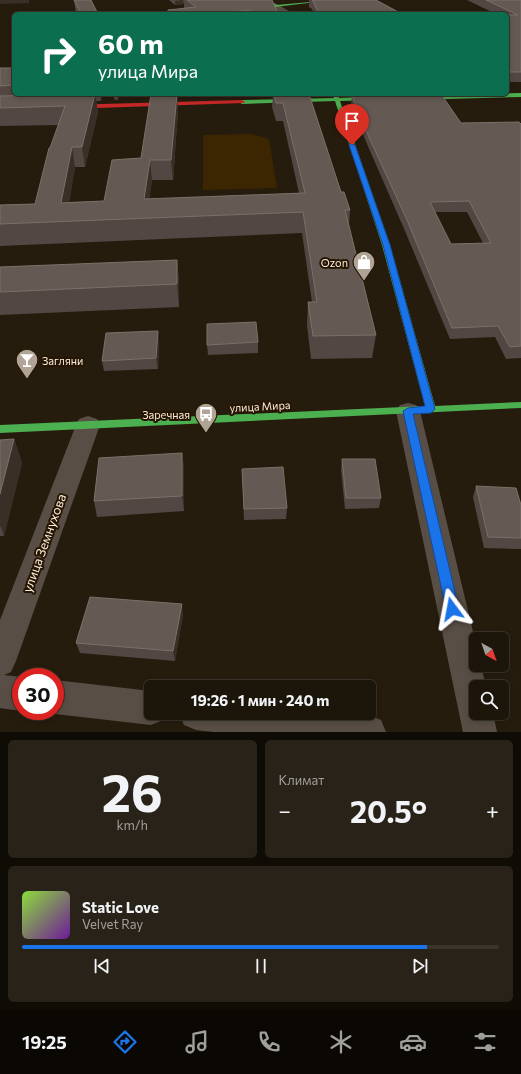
<!DOCTYPE html>
<html lang="ru">
<head>
<meta charset="utf-8">
<style>
	:root { --surface:#1c150a; --page:#292218; --text:#f1f3f6; --muted:#a09f9c; --line:#3a342b; --accent:#1a73e8 }
	body { margin:0; font-family:Commissioner,sans-serif; background:var(--page); color:var(--text); height:100vh; display:flex; flex-direction:column; font-size:15px; white-space:nowrap }
	* { box-sizing:border-box; margin:0 }
	p { font-size:13px; color:var(--muted) }
	.icon { flex:none; width:22px; height:22px; fill:none; stroke:currentColor; stroke-width:2; stroke-linecap:round; stroke-linejoin:round }
	.map { position:relative; height:732px; overflow:hidden }
	.side { display:flex; flex-direction:column; gap:8px; padding:8px; background:#0f0c06; flex:1 }
	.side>* { flex:none }
	.guide { position:absolute; left:12px; top:12px; width:497px; height:84px; border-radius:6px; box-shadow:0 2px 6px #0003,0 0 0 1px var(--line); background:#0b6e4f; color:#fff; overflow:hidden }
	.needle { width:26px; rotate:140deg }
	.tools { position:absolute; left:469px; top:632px; display:grid; gap:8px }
	.tools a { display:grid; place-items:center; width:40px; height:40px; border-radius:6px; background:var(--surface); box-shadow:0 2px 6px #0003,0 0 0 1px var(--line); font-size:20px }
	.speed { position:absolute; left:12px; top:668px; display:flex; gap:8px; font-size:20px; font-weight:700; text-align:center }
	.speed>* { display:grid; place-content:center; width:52px; height:52px; border-radius:50%; background:var(--surface); box-shadow:0 2px 6px #0003,0 0 0 1px var(--line); line-height:1 }
	.speed .limit { border:6px solid #d22; background:#fff; color:#111 }
	.pin { position:absolute; display:grid; place-items:center; width:34px; height:34px; color:#fff; margin:-41px -17px; border-radius:50% 50% 50% 0; rotate:-45deg; box-shadow:0 0 4px #0007 }
	.pin .icon { rotate:45deg }
	.me { position:absolute; width:44px; margin:-22px; rotate:347deg; stroke-linejoin:round; filter:drop-shadow(0 0 3px #0008) }
	.turn { display:flex; align-items:center; gap:14px; height:84px; padding:0 20px; font-size:18px }
	.turn .icon { width:52px; height:52px; stroke-width:2.5 }
	.turn b { display:block; font-size:28px; line-height:34px }
	.big { font-size:30px; font-weight:700; line-height:1.1 }
	.side .card { flex:1; display:flex; flex-direction:column; justify-content:center; gap:6px; min-width:0; padding:0 14px; border-radius:6px; background:var(--page) }
	.side .dial { align-items:center; gap:0 }
	.dial b { font-size:52px; line-height:1 }
	.song { display:flex; align-items:center; gap:12px }
	.cover { width:48px; height:48px; border-radius:6px; background:linear-gradient(135deg,hsl(90 70% 55%),hsl(280 70% 35%)) }
	.played { height:4px; border-radius:2px; background:linear-gradient(90deg,var(--accent) 85%,var(--line) 85%) }
	.keys { display:flex; justify-content:space-around; direction:ltr }
	.heat { display:flex; justify-content:space-between; align-items:center; font-size:22px; direction:ltr }
	.side .tiles { flex:1; display:grid; gap:8px; grid-template-columns:1fr 1fr }
	.card:last-child { grid-column:span 2 }
	.trip { position:absolute; left:144px; top:680px; width:232px; height:40px; border-radius:6px; background:var(--surface); box-shadow:0 2px 6px #0003,0 0 0 1px var(--line); font-weight:700; line-height:40px; text-align:center }
	.tabs { display:flex; height:64px; justify-content:space-around; align-items:center; background:#0b0804; color:var(--muted) }
	.tabs .icon { width:28px; height:28px }
	.tabs .active { color:var(--accent) }
	.tabs b { font-size:18px; color:var(--text) }
	.map>svg:first-child { display:block }
	.green { fill:#3c2602 }
	.lines { fill:none; stroke-linecap:round; stroke-linejoin:round }
	.street { fill:#584e45; fill-rule:evenodd }
	.fast { fill:#4caf50; fill-rule:evenodd }
	.jam { fill:#c62828; fill-rule:evenodd }
	.wall { fill:#534743; fill-rule:evenodd }
	.shaded-wall { fill:#392f27 }
	.building { fill:#645953; stroke:#7c7069; fill-rule:evenodd }
	.route { fill:#1a73e8; stroke:#114b97 }
	.labels { text-anchor:middle; dominant-baseline:central; stroke-width:4; stroke-linejoin:round; paint-order:stroke }
	.poi-label { font-size:11px; fill:#f9eddd; stroke:#261500; text-anchor:end }
	.street-label { font-size:11px; fill:#f9eddd; stroke:#261500 }
	.near-street-label { font-size:13px; fill:#f9eddd; stroke:#261500 }
</style>
</head>
<body>
<div class="map">
<svg width="521" height="732" viewBox="0 0 521 732">
	<rect width="100%" height="100%" fill="#261c0e"/>
	<polygon class="green" points="251,134 269,139 277,188 203,190 203,135"/>
	<g class="lines">
		<g class="street">
			<polygon points="275,3 294,14 282,14 273,9 230,14 200,14 205,11"/>
			<polygon points="408,403 416,405 420,411 476,644 476,665 481,665 486,687 476,687 476,713 493,713 497,732 463,732 396,411 400,405"/>
			<polygon points="88,416 97,419 100,425 16,661 11,672 4,675 21,677 21,711 0,708 0,620 76,425 79,419"/>
			<polygon points="55,680 151,691 151,713 166,713 163,720 151,725 55,714 48,711 55,711"/>
			<polygon points="179,713 354,713 369,715 381,720 386,732 214,732 196,730 184,725"/>
		</g>
		<g class="fast">
			<polygon points="264,0 269,0 276,5 333,0 275,7"/>
			<polygon points="521,93 521,97 413,100 410,98 413,96"/>
			<polygon points="332,94 338,94 339,98 381,96 384,98 381,100 340,101 390,245 435,406 521,402 521,408 0,433 0,425 425,406 382,245 335,101 242,104 239,102 242,100 334,98"/>
		</g>
		<polygon class="jam" points="242,100 245,102 244,103 67,109 64,107 67,105"/>
	</g>
	<g class="wall">
		<polygon points="74,0 98,14 76,14"/>
		<polygon points="169,0 272,0 278,14 168,14 184,8 184,4 175,5"/>
		<polygon points="309,0 376,0 402,14 314,14 312,9 309,7"/>
		<polygon points="467,0 521,0 521,82 507,82 507,14 496,14"/>
		<polygon points="0,68 14,68 14,94 102,94 101,101 96,101 98,112 85,167 75,167 69,202 104,201 141,158 177,94 178,111 173,180 152,180 149,199 299,193 283,121 276,121 272,107 273,96 270,96 269,94 309,94 341,192 350,210 349,224 376,335 372,358 311,359 307,325 308,302 312,302 302,233 0,246 0,205 35,204 50,148 59,125 0,126"/>
		<polygon points="112,94 119,94 118,100 115,100"/>
		<path d="M352 96 461 123 521 124V358L506 359 495 337 450 339 405 231 367 144 351 105ZM435 212H467L483 243 451 244Z"/>
		<polygon points="177,260 179,282 179,307 0,315 0,267"/>
		<polygon points="159,342 158,369 104,371 102,361"/>
		<polygon points="258,342 258,353 208,355 207,345"/>
		<polygon points="14,439 22,463 4,536 0,536 0,440"/>
		<polygon points="182,453 184,468 184,511 97,517 94,501"/>
		<polygon points="342,459 381,498 379,508 345,509 341,470"/>
		<polygon points="242,469 287,508 286,519 244,520"/>
		<polygon points="476,486 521,505 521,549 484,548 473,497"/>
		<polygon points="183,615 175,661 80,653 76,643"/>
	</g>
	<g class="shaded-wall">
		<polygon points="0,0 29,0 29,3 0,4"/>
		<polygon points="183,0 184,4 175,5 175,1"/>
		<polygon points="252,10 252,14 207,14"/>
		<polygon points="95,94 98,112 85,167 82,147"/>
		<polygon points="100,94 102,94 101,101"/>
		<polygon points="117,94 119,94 118,100"/>
		<polygon points="177,94 178,111 173,180 171,160"/>
		<polygon points="72,147 75,167 66,222 61,203"/>
		<polygon points="150,160 152,180 147,218 144,199"/>
		<polygon points="177,260 179,282 179,307 177,284"/>
		<polygon points="158,331 159,342 158,369 156,358"/>
		<polygon points="14,439 22,463 4,536 0,525 0,494"/>
		<polygon points="182,453 184,468 184,511 182,496"/>
		<polygon points="182,604 183,615 175,661 173,651"/>
	</g>
	<g class="building">
		<polygon points="74,0 91,0 98,14 81,14"/>
		<polygon points="187,0 272,0 278,14 253,14 252,10 207,14 168,14 168,10 196,7"/>
		<polygon points="312,0 376,0 402,14 319,14 313,1"/>
		<polygon points="486,0 521,0 521,72 507,72 507,15 518,15"/>
		<polygon points="0,68 14,68 14,85 0,86"/>
		<polygon points="95,94 82,147 72,147 61,203 104,201 112,160 141,158 151,94 177,94 171,160 150,160 144,199 305,193 283,103 276,103 274,94 309,94 341,192 344,192 350,210 345,210 376,335 313,336 308,302 317,302 303,212 0,224 0,205 35,204 49,148 50,148 65,106 0,108 0,96"/>
		<path d="M441 94 461 123 519 122 521 124V346L510 347 498 326 452 328 407 220 368 135 352 96ZM469 201 491 243 451 244 430 202Z"/>
		<polygon points="177,260 177,284 0,292 0,267"/>
		<polygon points="256,322 258,342 207,345 207,324"/>
		<polygon points="158,331 156,358 102,361 106,333"/>
		<polygon points="14,439 0,494 0,440"/>
		<polygon points="182,453 182,496 94,501 99,458"/>
		<polygon points="342,459 375,459 381,498 346,498"/>
		<polygon points="283,467 287,508 244,509 242,469"/>
		<polygon points="476,486 516,488 521,505 521,538 488,537"/>
		<polygon points="90,597 182,604 173,651 76,643"/>
	</g>
	<polygon class="route" points="350,143 355,145 390,245 435,409 431,413 413,414 459,609 457,613 452,615 448,613 446,609 403,411 408,408 425,406 383,245 349,145"/>
	<defs>
		<g id="shop-pin" transform="scale(1.15)"><path d="M0 17L-7.5 6A9.5 9.5 0 1 1 7.5 6Z" fill="#afa495" stroke="#261500"/><path d="M-5-2.5h2.3a2.7 3.5 0 0 1 5.4 0H5L5.5 6h-11ZM-1.5-2.5h3a1.5 2.3 0 0 0-3 0Z" fill="#fff"/></g>
		<g id="bar-pin" transform="scale(1.15)"><path d="M0 17L-7.5 6A9.5 9.5 0 1 1 7.5 6Z" fill="#afa495" stroke="#261500"/><path d="M-6-5H6L.8 .8V4.5H3.5V6h-7V4.5H-.8V.8Z" fill="#fff"/></g>
		<g id="bus-pin" transform="scale(1.15)"><path d="M0 17L-7.5 6A9.5 9.5 0 1 1 7.5 6Z" fill="#afa495" stroke="#261500"/><path d="M-5-6H5V4H4V6H2V4H-2V6H-4V4H-5ZM-3.5-4V0h7V-4ZM-3.5 1.2v1.5H-2V1.2ZM2 1.2v1.5H3.5V1.2Z" fill="#fff"/></g>
	</defs>
	<g fill-rule="evenodd">
		<use href="#shop-pin" x="364" y="262"/>
		<use href="#bar-pin" x="27" y="360"/>
		<use href="#bus-pin" x="206" y="414"/>
	</g>
	<g class="labels">
		<g class="poi-label">
			<text x="348" y="262">Ozon</text>
			<text x="42" y="360" text-anchor="start">Загляни</text>
			<text x="190" y="414">Заречная</text>
		</g>
		<g class="street-label">
			<text transform="translate(260 406) rotate(-3)">улица Мира</text>
		</g>
		<g class="near-street-label">
			<text transform="translate(44 543) rotate(-70)">улица Земнухова</text>
		</g>
	</g>
</svg>
<div class="tools">
<a><svg class="needle" viewBox="-14 -14 28 28"><path d="M0-13l5 13h-10z" fill="#e53935"/><path d="M0 13l5-13h-10z" fill="#a09f9c"/></svg></a>
<a><svg class="icon" aria-label="search" viewBox="0 0 24 24"><circle cx="10" cy="10" r="6"/><path d="M15 15l6 6"/></svg></a>
</div>
<div class="speed"><div class="limit">30</div></div>
<div class="pin" style="left:352px;top:145px;background:#d93025"><svg class="icon" aria-label="arrive" viewBox="0 0 24 24"><path d="M6 21V4h12l-3 4 3 4H6"/></svg></div>
<svg class="me" style="left:452px;top:609px" viewBox="-20 -20 40 40"><path d="M0-17L14 15 0 8-14 15z" fill="#1a73e8" stroke="#fff" stroke-width="4"/></svg>
<div class="trip">19:26 · 1 мин · 240 m</div>
<div class="guide">
<div class="turn"><svg class="icon" aria-label="right" viewBox="0 0 24 24"><path d="M7 20v-9h11M14 6l5 5-5 5"/></svg><div><b>60 m</b>улица Мира</div></div>
</div>
</div>
<section class="side">
<div class="tiles">
<div class="card dial"><b>26</b><p>km/h</p></div>
<div class="card"><p>Климат</p>
<div class="heat"><a>−</a><b class="big">20.5°</b><a>+</a></div>
</div>
<div class="card">
<div class="song"><i class="cover"></i><div><b>Static Love</b><p>Velvet Ray</p></div></div>
<div class="played"></div>
<div class="keys"><svg class="icon" aria-label="previous" viewBox="0 0 24 24"><path d="M18 5L8 12l10 7zM5 5v14"/></svg><svg class="icon" aria-label="pause" viewBox="0 0 24 24"><path d="M8 5v14M16 5v14"/></svg><svg class="icon" aria-label="next" viewBox="0 0 24 24"><path d="M6 5l10 7-10 7zM19 5v14"/></svg></div>
</div>
</div>
</section>
<nav class="tabs">
<b>19:25</b>
<svg class="icon active" aria-label="directions" viewBox="0 0 24 24"><path d="M12 3l9 9-9 9-9-9zM9 14v-3h6M13 9l2 2-2 2"/></svg>
<svg class="icon" aria-label="music" viewBox="0 0 24 24"><path d="M9 18V5l10-2v13"/><circle cx="6" cy="18" r="3"/><circle cx="16" cy="16" r="3"/></svg>
<svg class="icon" aria-label="phone" viewBox="0 0 24 24"><path d="M5 4h4l2 5-3 2q2 4 5 5l2-3 5 2v4C11 20 4 13 5 4z"/></svg>
<svg class="icon" aria-label="climate" viewBox="0 0 24 24"><path d="M12 3v18M4 7l16 10M4 17L20 7"/></svg>
<svg class="icon" aria-label="car" viewBox="0 0 24 24"><path d="M5 17H2v-5l4-1 3-4h7l3 4 3 1v5h-3M9 17h6M6 11h13"/><circle cx="7" cy="17" r="2"/><circle cx="17" cy="17" r="2"/></svg>
<svg class="icon" aria-label="filters" viewBox="0 0 24 24"><path d="M4 7h16M4 17h16"/><circle cx="9" cy="7" r="2"/><circle cx="15" cy="17" r="2"/></svg>
</nav>
</body>
</html>
